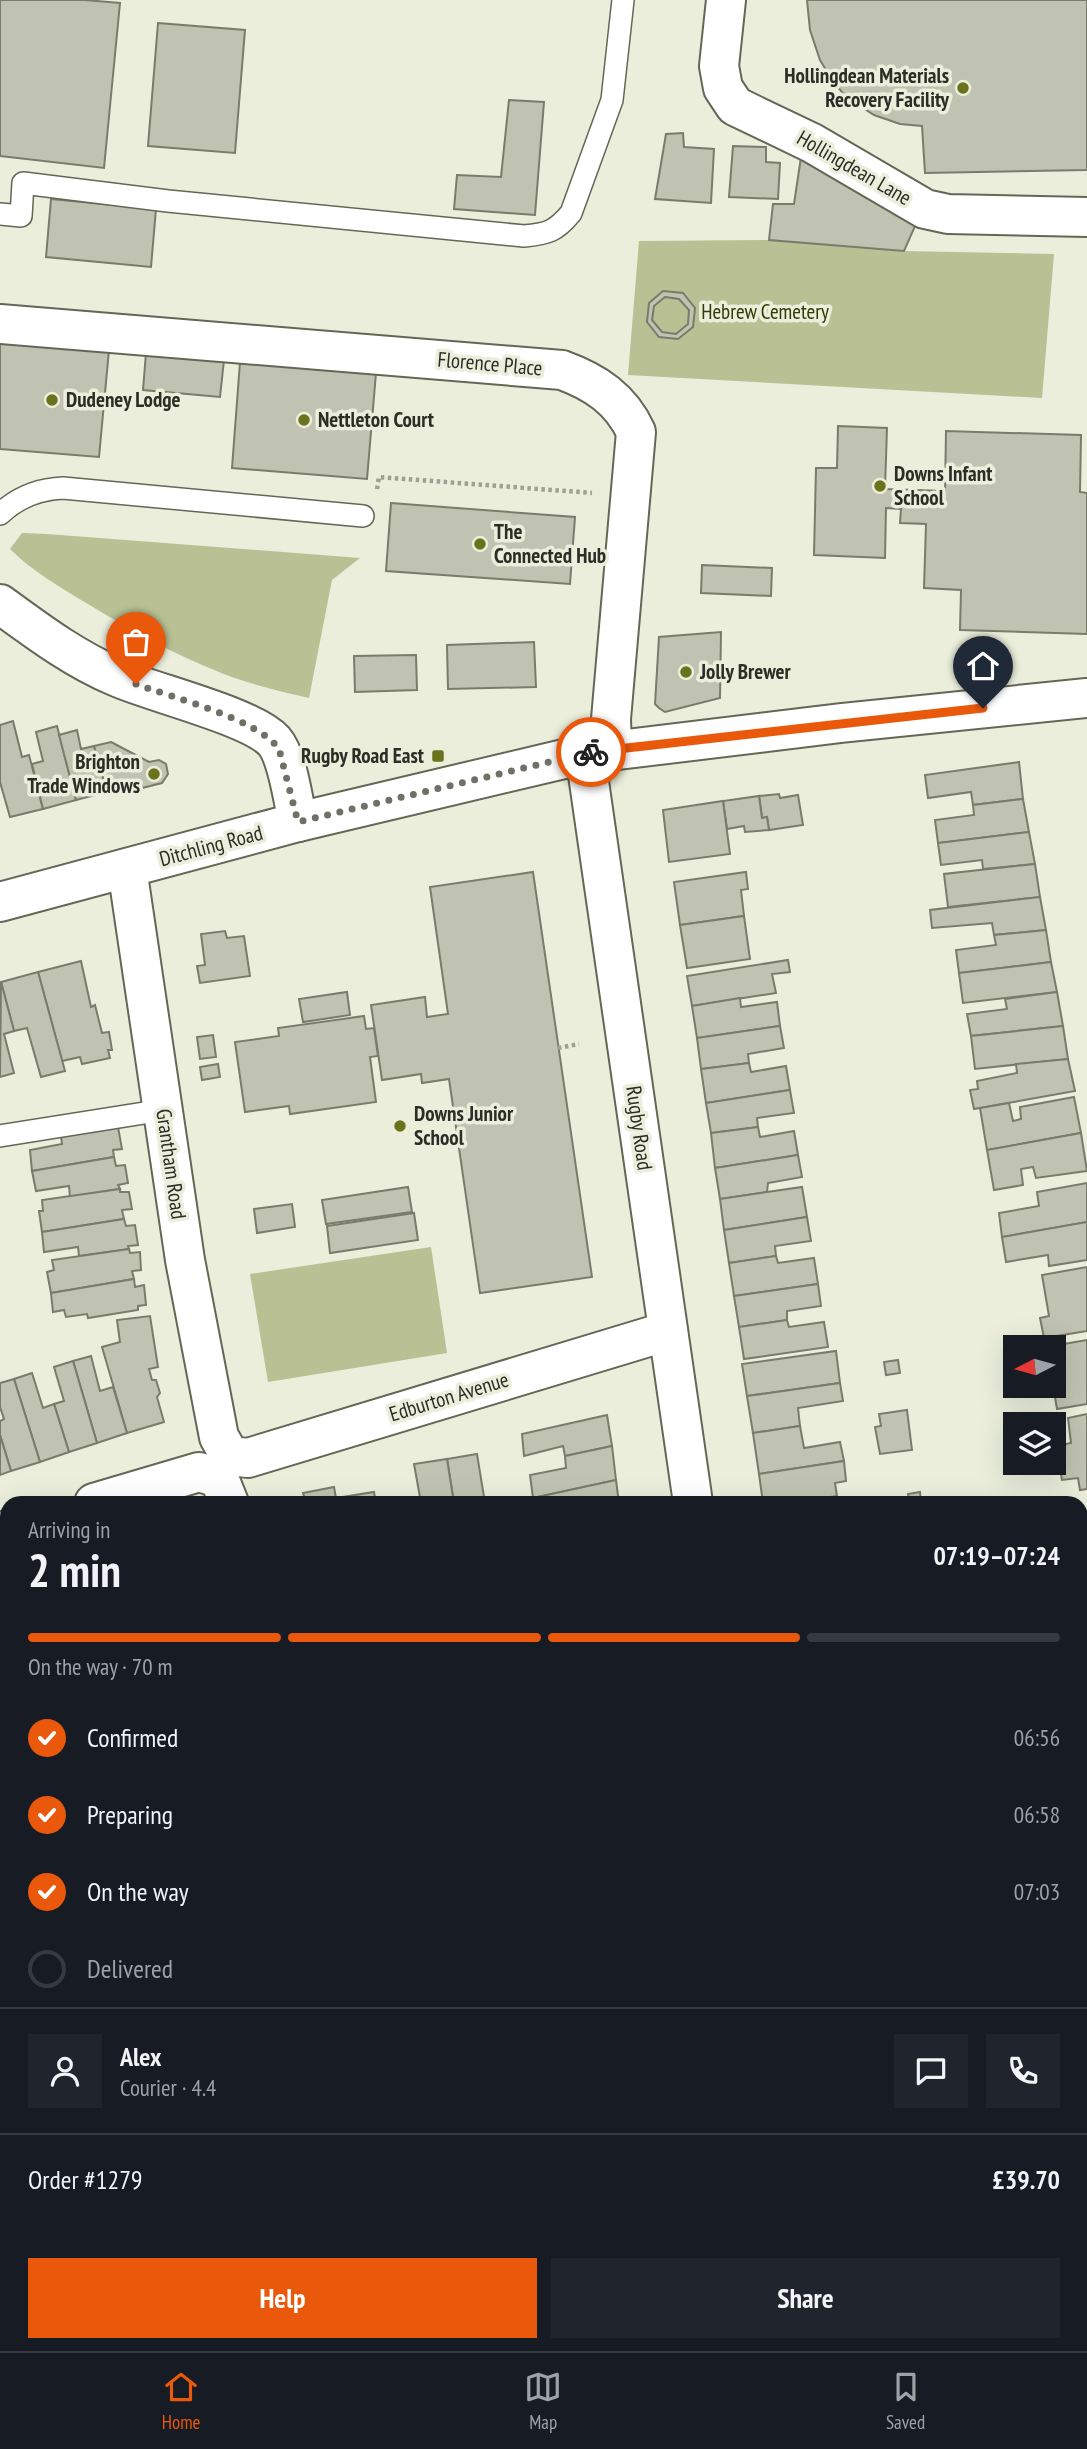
<!DOCTYPE html>
<html lang="en">
<head>
<meta charset="utf-8">
<style>
  body { margin:0; font-family:"PT Sans Narrow",sans-serif; background:#20242c; color:#f1f3f6; height:100vh; display:flex; flex-direction:column; font-size:26px; white-space:nowrap }
  * { box-sizing:border-box; margin:0 }
  p { font-size:23px; color:#9ea1a6 }
  .icon { flex:none; width:38px; height:38px; fill:none; stroke:currentColor; stroke-width:2; stroke-linecap:round; stroke-linejoin:round }
  .map { position:relative; flex:1; overflow:hidden }
  .panel { position:absolute; left:0px; top:1496px; width:1088px; height:856px; display:flex; flex-direction:column; background:#171b24; border-radius:21px 21px 0 0; box-shadow:0 7px 28px #0002 }
  .panel>* { flex:none }
  .needle { width:46px; rotate:264deg }
  .controls { position:absolute; left:1003px; top:1335px; display:grid; gap:14px }
  .controls a { display:grid; place-items:center; width:63px; height:63px; border-radius:0px; background:#171b24; box-shadow:0 7px 28px #0002; font-size:35px }
  .pin { position:absolute; display:grid; place-items:center; width:60px; height:60px; color:#fff; margin:-72px -30px; border-radius:50% 50% 50% 0; rotate:-45deg; box-shadow:0 0 7px #0007 }
  .pin .icon { rotate:45deg }
  .courier { position:absolute; display:grid; place-items:center; width:70px; height:70px; margin:-35px; border:5px solid #ea580c; border-radius:50%; background:#fff; color:#222; box-shadow:0 2px 9px #0007 }
  .headline em { font-style:normal; font-weight:600 }
  .headline div { display:flex; flex-direction:column-reverse }
  .headline { display:flex; align-items:center; justify-content:space-between; height:119px; padding:0 28px }
  h1 { font-size:46px; font-weight:600; line-height:52px }
  .bar { display:grid; grid-template-columns:repeat(4,1fr); gap:10px 7px; align-content:center; height:84px; padding:0 28px }
  .bar i { height:9px; border-radius:5px; background:#363941 }
  .bar .selected { background:#ea580c }
  .bar p { grid-column:span 4 }
  .line { display:flex; align-items:center; gap:18px; padding:0 28px; border-top:2px solid #363941 }
  .line div { flex:1 }
  .round { display:grid; place-items:center; flex:none; width:74px; height:74px; border-radius:0px; background:#20242c }
  ol { padding:0 28px; list-style:none }
  li { display:flex; align-items:center; gap:21px; height:77px }
  li p { margin-inline-start:auto }
  li .icon { padding:7px; border-radius:50%; background:#ea580c; color:#fff; stroke-width:4 }
  li:last-child { color:#9ea1a6 }
  li i { width:38px; height:38px; border:4px solid #363941; border-radius:50% }
  .action { display:flex; gap:14px; margin-top:auto; padding:14px 28px }
  .action a { flex:1; height:80px; border-radius:0px; background:#ea580c; color:#fff; font-size:28px; font-weight:600; line-height:80px; text-align:center }
  .action a+a { background:#20242c; color:#f1f3f6 }
  .tabs { display:flex; justify-content:space-around; align-items:center; height:98px; border-top:2px solid #363941; background:#171b24; font-size:19px; color:#9ea1a6 }
  .tabs a { display:grid; justify-items:center; gap:4px }
  .tabs .selected { color:#ea580c }
  .map>svg:first-child { display:block }
  .green { fill:#b8c094 }
  .building { fill:#c0c3b1; stroke:#797c6b; stroke-width:2; fill-rule:evenodd }
  .lines { fill:none; stroke-linecap:round; stroke-linejoin:round }
  .lane-casing { stroke:#646756; stroke-width:24 }
  .street-casing { stroke:#646756; stroke-width:42 }
  .secondary-casing { stroke:#646756; stroke-width:42 }
  .path { stroke:#9da092; stroke-width:4.5; stroke-dasharray:3.5 3.5; stroke-linecap:butt }
  .lane { stroke:#fff; stroke-width:21 }
  .street { stroke:#fff; stroke-width:38 }
  .secondary { stroke:#fff; stroke-width:38 }
  .done { stroke:#6e7165; stroke-width:7; stroke-dasharray:0 12.6 }
  .route { stroke:#ea580c; stroke-width:9 }
  .poi-dot { fill:#6a731c; stroke:#eaeedb; stroke-width:2.5 }
  .labels { text-anchor:middle; stroke-width:7; stroke-linejoin:round; paint-order:stroke }
  .poi-label { font-size:21px; font-weight:bold; fill:#2c2d26; stroke:#eaeedb; text-anchor:start }
  .street-label { font-size:21px; fill:#2c2d26; stroke:#eaeedb }
  .park-label { font-size:21px; fill:#333805; stroke:#eaeedb }
</style>
</head>
<body>
<div class="map">
<svg width="1087" height="2351" viewBox="0 0 1087 2351">
  <rect width="100%" height="100%" fill="#eaeedb"/>
  <g class="green">
    <path d="M769,240L904,251L1054,254L1042,398L628,375L639,241Z"/>
    <path d="M22,533L47,534L360,558L332,580L309,698C292,694 274,690 257,685C198,668 141,636 88,604C61,588 32,571 10,549Z"/>
    <path d="M431,1247L447,1353L268,1382L250,1274Z"/>
  </g>
  <g class="building">
    <path d="M0,0H85L120,3L104,168L0,156Z"/>
    <path d="M807,0H1087V170L925,173L922,126L900,124L874,115L845,96L832,80L820,60L810,30Z"/>
    <path d="M158,23L245,30L235,153L148,146Z"/>
    <path d="M509,100L544,102L535,215L454,209L457,175L501,177Z"/>
    <path d="M683,133L684,147L714,149L711,203L655,199L666,134Z"/>
    <path d="M733,146L766,147V162L780,163L778,199L729,197Z"/>
    <path d="M801,157L916,224L904,251L769,240L773,204H794Z"/>
    <path d="M51,199L156,209L151,267L46,257Z"/>
    <path d="M663,291L683,293L695,308L693,327L678,339L659,337L647,322L649,303ZM665,297L679,299L689,310L688,324L676,334L662,332L652,320L654,306Z"/>
    <path d="M0,341L109,350L99,457L0,449Z"/>
    <path d="M146,353L224,360L220,397L143,390Z"/>
    <path d="M240,362L376,373L367,479L232,468Z"/>
    <path d="M838,426L887,428L885,489L945,491L946,431L1081,435L1080,492L1087,493V634L960,630L961,590L924,588L926,524L900,523L901,509L886,508L885,558L814,555L816,468H837Z"/>
    <path d="M391,503L575,517L570,584L386,571Z"/>
    <path d="M702,565L772,568L771,596L701,593Z"/>
    <path d="M721,632L720,698L665,712L659,708L655,704L659,637Z"/>
    <path d="M534,642L536,687L448,689L447,645Z"/>
    <path d="M416,655L417,690L355,692L354,656Z"/>
    <path d="M13,721L22,757L29,755L43,809L10,817L0,782V725Z"/>
    <path d="M57,726L76,800L43,809L32,764L43,761L36,732Z"/>
    <path d="M77,730L81,749L94,746L107,792L76,800L59,735Z"/>
    <path d="M111,742L149,762L159,760L166,764L168,774L162,783L138,789L137,785L107,792L94,746Z"/>
    <path d="M1019,762L1023,799L973,805L971,792L928,798L925,775Z"/>
    <path d="M779,794L780,798L798,795L803,825L769,830L767,817L762,818L759,796Z"/>
    <path d="M759,796L762,818L767,817L769,830L745,832L744,826L727,829L723,801Z"/>
    <path d="M1023,799L1029,832L938,843L935,820L974,815L973,805Z"/>
    <path d="M723,801L730,854L669,862L663,810Z"/>
    <path d="M1029,832L1035,864L983,869L982,860L941,865L938,843Z"/>
    <path d="M1035,864L1040,897L948,907L944,874Z"/>
    <path d="M533,872L592,1277L480,1293L449,1079L422,1083L421,1074L382,1080L371,1005L425,997L427,1017L448,1014L430,887Z"/>
    <path d="M746,872L748,889L741,890L744,916L680,925L674,882Z"/>
    <path d="M1040,897L1046,930L994,935L992,923L932,928L930,910Z"/>
    <path d="M744,916L750,959L687,968L680,925Z"/>
    <path d="M1046,930L1051,962L959,973L956,950L996,945L994,935Z"/>
    <path d="M225,931L227,938L244,936L250,976L200,983L197,966L205,965L201,934Z"/>
    <path d="M788,960L790,972L772,974L776,993L692,1006L687,976Z"/>
    <path d="M81,961L91,1007L95,1005L102,1033L109,1032L112,1050H108L110,1058L82,1064L80,1057L62,1061L38,972Z"/>
    <path d="M1051,962L1057,992L963,1003L959,973Z"/>
    <path d="M38,972L65,1071L41,1077L27,1028L14,1031L1,982Z"/>
    <path d="M1,982L14,1031L4,1034L14,1073L0,1077Z"/>
    <path d="M347,992L350,1015L303,1022L299,999Z"/>
    <path d="M1057,992L1063,1026L971,1036L967,1014L1007,1009L1005,999Z"/>
    <path d="M740,998L741,1007L777,1002L780,1026L697,1038L692,1006Z"/>
    <path d="M364,1016L366,1029L374,1028L378,1056L370,1057L376,1102L290,1114L289,1106L245,1112L235,1042L279,1036L278,1028Z"/>
    <path d="M780,1026L784,1048L748,1054L749,1063L701,1069L697,1038Z"/>
    <path d="M1063,1026L1068,1059L975,1069L971,1036Z"/>
    <path d="M213,1035L216,1057L200,1059L197,1037Z"/>
    <path d="M1068,1059L1075,1091L974,1109L970,1090L978,1089L977,1081L1017,1073L1016,1064Z"/>
    <path d="M749,1063L751,1072L786,1066L790,1090L706,1103L701,1069Z"/>
    <path d="M218,1064L220,1077L202,1080L200,1067Z"/>
    <path d="M790,1090L794,1113L757,1118L758,1127L711,1133L706,1103Z"/>
    <path d="M1074,1097L1081,1133L987,1150L980,1108L1009,1103L1013,1121L1021,1119L1020,1107Z"/>
    <path d="M118,1127L122,1149L113,1150L114,1157L32,1171L30,1150L62,1144L61,1136Z"/>
    <path d="M758,1127L760,1137L794,1131L798,1155L715,1168L711,1133Z"/>
    <path d="M1081,1133L1087,1171L1036,1178L1033,1167L1021,1169L1023,1185L994,1190L987,1150Z"/>
    <path d="M798,1155L802,1177L768,1183L767,1192L720,1199L715,1168Z"/>
    <path d="M114,1157L116,1166L125,1165L128,1183L118,1185L120,1189L70,1197L69,1186L36,1191L32,1171Z"/>
    <path d="M1087,1183V1222L1002,1237L999,1213L1039,1206L1037,1192Z"/>
    <path d="M408,1187L412,1212L326,1224L322,1200Z"/>
    <path d="M802,1187L807,1217L724,1230L720,1199Z"/>
    <path d="M120,1189V1192H129L132,1209L122,1210L124,1219L42,1232L39,1211H43L42,1200Z"/>
    <path d="M292,1204L295,1227L257,1233L254,1209Z"/>
    <path d="M414,1213L418,1240L330,1253L327,1226Z"/>
    <path d="M807,1217L811,1241L775,1246L776,1256L729,1263L724,1230Z"/>
    <path d="M124,1219L126,1226L135,1225L138,1245L128,1246L129,1249L79,1256L78,1247L44,1252L42,1232Z"/>
    <path d="M1087,1222V1260L1049,1266L1048,1255L1006,1262L1002,1237Z"/>
    <path d="M129,1249L130,1253L140,1252L141,1270L132,1271L134,1279L51,1293L47,1272L54,1270L52,1260Z"/>
    <path d="M776,1256L778,1263L814,1258L818,1284L734,1296L729,1263Z"/>
    <path d="M1087,1267V1331L1044,1338L1040,1318L1049,1316L1042,1275Z"/>
    <path d="M134,1279L135,1287L144,1285L146,1305L138,1306V1310L88,1318L87,1314L66,1317L64,1310L53,1312L51,1293Z"/>
    <path d="M818,1284L821,1306L787,1311V1320L739,1327L734,1296Z"/>
    <path d="M150,1316L158,1367L149,1369L152,1380H156L160,1393L157,1397L164,1422L127,1433L102,1347L120,1342L117,1320Z"/>
    <path d="M787,1320L789,1327L824,1322L828,1347L744,1359L739,1327Z"/>
    <path d="M1087,1340V1404L1057,1409L1053,1386L1054,1348L1046,1347Z"/>
    <path d="M836,1351L840,1383L747,1396L742,1364Z"/>
    <path d="M91,1356L100,1391L113,1387L127,1433L97,1443L73,1361Z"/>
    <path d="M898,1360L900,1373L886,1375L884,1362Z"/>
    <path d="M73,1361L97,1443L69,1452L54,1404L64,1401L54,1367Z"/>
    <path d="M32,1373L43,1408L54,1404L69,1452L40,1462L14,1379Z"/>
    <path d="M14,1379L40,1462L11,1471L0,1435V1421L4,1419L0,1407V1383Z"/>
    <path d="M840,1383L843,1401L798,1408L800,1426L753,1433L747,1396Z"/>
    <path d="M907,1410L912,1450L880,1454L875,1427L881,1426L879,1414Z"/>
    <path d="M1087,1414V1489L1080,1490L1078,1478L1062,1480L1056,1446L1071,1443L1068,1418Z"/>
    <path d="M607,1415L612,1446L565,1456L563,1446L524,1456L522,1434Z"/>
    <path d="M800,1426L804,1448L840,1442L844,1461L759,1474L753,1433Z"/>
    <path d="M0,1435L11,1471L0,1475Z"/>
    <path d="M612,1446L616,1480L533,1498L530,1475L566,1468L565,1456Z"/>
    <path d="M477,1454L485,1503H454L447,1459Z"/>
    <path d="M447,1459L454,1503H421L414,1464Z"/>
    <path d="M844,1461L846,1481L835,1483L837,1496L792,1503H763L759,1474Z"/>
    <path d="M616,1480L619,1503H534L533,1498Z"/>
    <path d="M334,1487L336,1498L374,1492L376,1503H306L303,1493Z"/>
    <path d="M920,1492L921,1503H910L908,1494Z"/>
    <path d="M1087,1520V1578L1082,1579V1544H1084L1082,1521Z"/>
    <path d="M7,1587V1638L0,1640V1589Z"/>
    <path d="M1087,1599V1625L1082,1626V1600Z"/>
    <path d="M1087,1625V1681L1082,1688V1626Z"/>
    <path d="M7,1744V1771L0,1773V1746Z"/>
    <path d="M7,1771V1799L0,1801V1773Z"/>
    <path d="M7,1799V1826L0,1828V1801Z"/>
    <path d="M7,1948V2002L0,2004V1950Z"/>
    <path d="M7,2144V2211L0,2187V2146Z"/>
    <path d="M0,2187L7,2211V2242L0,2245Z"/>
    <path d="M214,2345H260L224,2351H214Z"/>
    <path d="M260,2345H306L307,2351H224Z"/>
    <path d="M418,2345H468V2347L439,2351H419Z"/>
    <path d="M640,2345H745L746,2351H641Z"/>
    <path d="M896,2345H989L990,2351H897Z"/>
    <path d="M468,2347L469,2351H439Z"/>
  </g>
  <g class="lines">
    <g class="lane-casing">
      <g id="lane">
        <path d="M0,214L21,216L23,183L168,201L524,236C548,234 556,231 571,213L612,100L623,0"/>
        <path d="M0,514C18,497 38,489 63,488L363,516"/>
        <path d="M0,1136L163,1110"/>
      </g>
    </g>
    <g class="street-casing">
      <g id="street">
        <path d="M726,0L719,66L723,88L735,106L812,143L925,209L948,214L1087,217"/>
        <path d="M0,324L562,370C595,382 621,399 636,432L611,719L612,749"/>
        <path d="M585,754L693,1503"/>
        <path d="M127,868L185,1260L219,1437L230,1456L248,1458L668,1331"/>
        <path d="M94,1503L199,1472L219,1478L229,1503"/>
        <path d="M0,1532L7,1530"/>
        <path d="M1082,1753L1087,1751"/>
        <path d="M0,2071L7,2069"/>
        <path d="M367,2345L368,2351"/>
        <path d="M816,2345L817,2351"/>
      </g>
    </g>
    <g class="secondary-casing">
      <g id="secondary">
        <path d="M0,604C37,631 74,659 117,677C153,693 251,716 274,741C288,757 293,801 298,822"/>
        <path d="M0,902L298,822L585,754L841,723L1087,698"/>
      </g>
    </g>
    <g class="path">
      <path d="M377,489L379,477L592,493"/>
      <path d="M558,1048L579,1044"/>
    </g>
    <use href="#lane" class="lane"/>
    <use href="#street" class="street"/>
    <use href="#secondary" class="secondary"/>
  </g>
  <g class="lines">
    <path class="done" d="M136,684C173,698 258,719 279,749L298,822L591,752"/>
    <path class="route" d="M591,752L983,708"/>
  </g>
  <g class="poi-dot">
    <circle cx="963" cy="88" r="7"/>
    <circle cx="52" cy="400" r="7"/>
    <circle cx="304" cy="420" r="7"/>
    <circle cx="880" cy="486" r="7"/>
    <circle cx="480" cy="544" r="7"/>
    <circle cx="686" cy="672" r="7"/>
    <rect x="431" y="749" width="14" height="14" rx="3.5"/>
    <circle cx="154" cy="774" r="7"/>
    <circle cx="400" cy="1126" r="7"/>
  </g>
  <g class="labels">
    <g class="poi-label">
      <text x="949" y="83" text-anchor="end">Hollingdean Materials<tspan x="949" dy="24">Recovery Facility</tspan></text>
      <text x="66" y="407">Dudeney Lodge</text>
      <text x="318" y="427">Nettleton Court</text>
      <text x="894" y="481">Downs Infant<tspan x="894" dy="24">School</tspan></text>
      <text x="494" y="539">The<tspan x="494" dy="24">Connected Hub</tspan></text>
      <text x="700" y="679">Jolly Brewer</text>
      <text x="424" y="763" text-anchor="end">Rugby Road East</text>
      <text x="140" y="769" text-anchor="end">Brighton<tspan x="140" dy="24">Trade Windows</tspan></text>
      <text x="414" y="1121">Downs Junior<tspan x="414" dy="24">School</tspan></text>
    </g>
    <g class="street-label">
      <text transform="translate(854 168) rotate(30)" y="7">Hollingdean Lane</text>
      <text transform="translate(490 364) rotate(5)" y="7">Florence Place</text>
      <text transform="translate(211 846) rotate(-15)" y="7">Ditchling Road</text>
      <text transform="translate(639 1128) rotate(82)" y="7">Rugby Road</text>
      <text transform="translate(171 1164) rotate(82)" y="7">Grantham Road</text>
      <text transform="translate(449 1397) rotate(-17)" y="7">Edburton Avenue</text>
    </g>
    <g class="park-label">
      <text x="765" y="319">Hebrew Cemetery</text>
    </g>
  </g>
</svg>
<div class="controls">
<a><svg class="needle" viewBox="-14 -14 28 28"><path d="M0-13l5 13h-10z" fill="#e53935"/><path d="M0 13l5-13h-10z" fill="#9ea1a6"/></svg></a>
<a><svg class="icon" aria-label="layers" viewBox="0 0 24 24"><path d="M12 4l9 5-9 5-9-5zM3 14l9 5 9-5"/></svg></a>
</div>
<div class="pin" style="left:136px;top:684px;background:#ea580c"><svg class="icon" aria-label="bag" viewBox="0 0 24 24"><path d="M5 8h14l-1 12H6zM9 8a3 3 0 0 1 6 0"/></svg></div>
<div class="pin" style="left:983px;top:708px;background:#1f2937"><svg class="icon" aria-label="home" viewBox="0 0 24 24"><path d="M3 11l9-7 9 7M6 9v11h12V9"/></svg></div>
<div class="courier" style="left:591px;top:752px"><svg class="icon" aria-label="bike" viewBox="0 0 24 24"><circle cx="6" cy="16" r="4"/><circle cx="18" cy="16" r="4"/><path d="M6 16l4-8h5l3 8M10 8l3 8H6M13 5h3"/></svg></div>
<section class="panel">
<div class="headline"><div><h1>2 min</h1><p>Arriving in</p></div><em>07:19–07:24</em></div>
<div class="bar"><i class="selected"></i><i class="selected"></i><i class="selected"></i><i></i><p>On the way · 70 m</p></div>
<ol>
<li><svg class="icon" aria-label="check" viewBox="0 0 24 24"><path d="M5 12l5 5 9-10"/></svg>Confirmed<p>06:56</p></li>
<li><svg class="icon" aria-label="check" viewBox="0 0 24 24"><path d="M5 12l5 5 9-10"/></svg>Preparing<p>06:58</p></li>
<li><svg class="icon" aria-label="check" viewBox="0 0 24 24"><path d="M5 12l5 5 9-10"/></svg>On the way<p>07:03</p></li>
<li><i></i>Delivered</li>
</ol>
<div class="line" style="height:126px"><a class="round"><svg class="icon" aria-label="person" viewBox="0 0 24 24"><circle cx="12" cy="8" r="4"/><path d="M4 21q1-7 8-7t8 7"/></svg></a><div><b>Alex</b><p>Courier · 4.4</p></div><a class="round"><svg class="icon" aria-label="chat" viewBox="0 0 24 24"><path d="M4 5h16v11H9l-5 4z"/></svg></a><a class="round"><svg class="icon" aria-label="phone" viewBox="0 0 24 24"><path d="M5 4h4l2 5-3 2q2 4 5 5l2-3 5 2v4C11 20 4 13 5 4z"/></svg></a></div>
<div class="line" style="height:91px"><div>Order #1279</div><b>£39.70</b></div>
<div class="action"><a>Help</a><a>Share</a></div>
</section>
</div>
<nav class="tabs">
<a class="selected"><svg class="icon" aria-label="home" viewBox="0 0 24 24"><path d="M3 11l9-7 9 7M6 9v11h12V9"/></svg>Home</a>
<a><svg class="icon" aria-label="map" viewBox="0 0 24 24"><path d="M3 6l6-2 6 2 6-2v14l-6 2-6-2-6 2zM9 4v14M15 6v14"/></svg>Map</a>
<a><svg class="icon" aria-label="saved" viewBox="0 0 24 24"><path d="M7 4h10v16l-5-4-5 4z"/></svg>Saved</a>
</nav>
</body>
</html>
